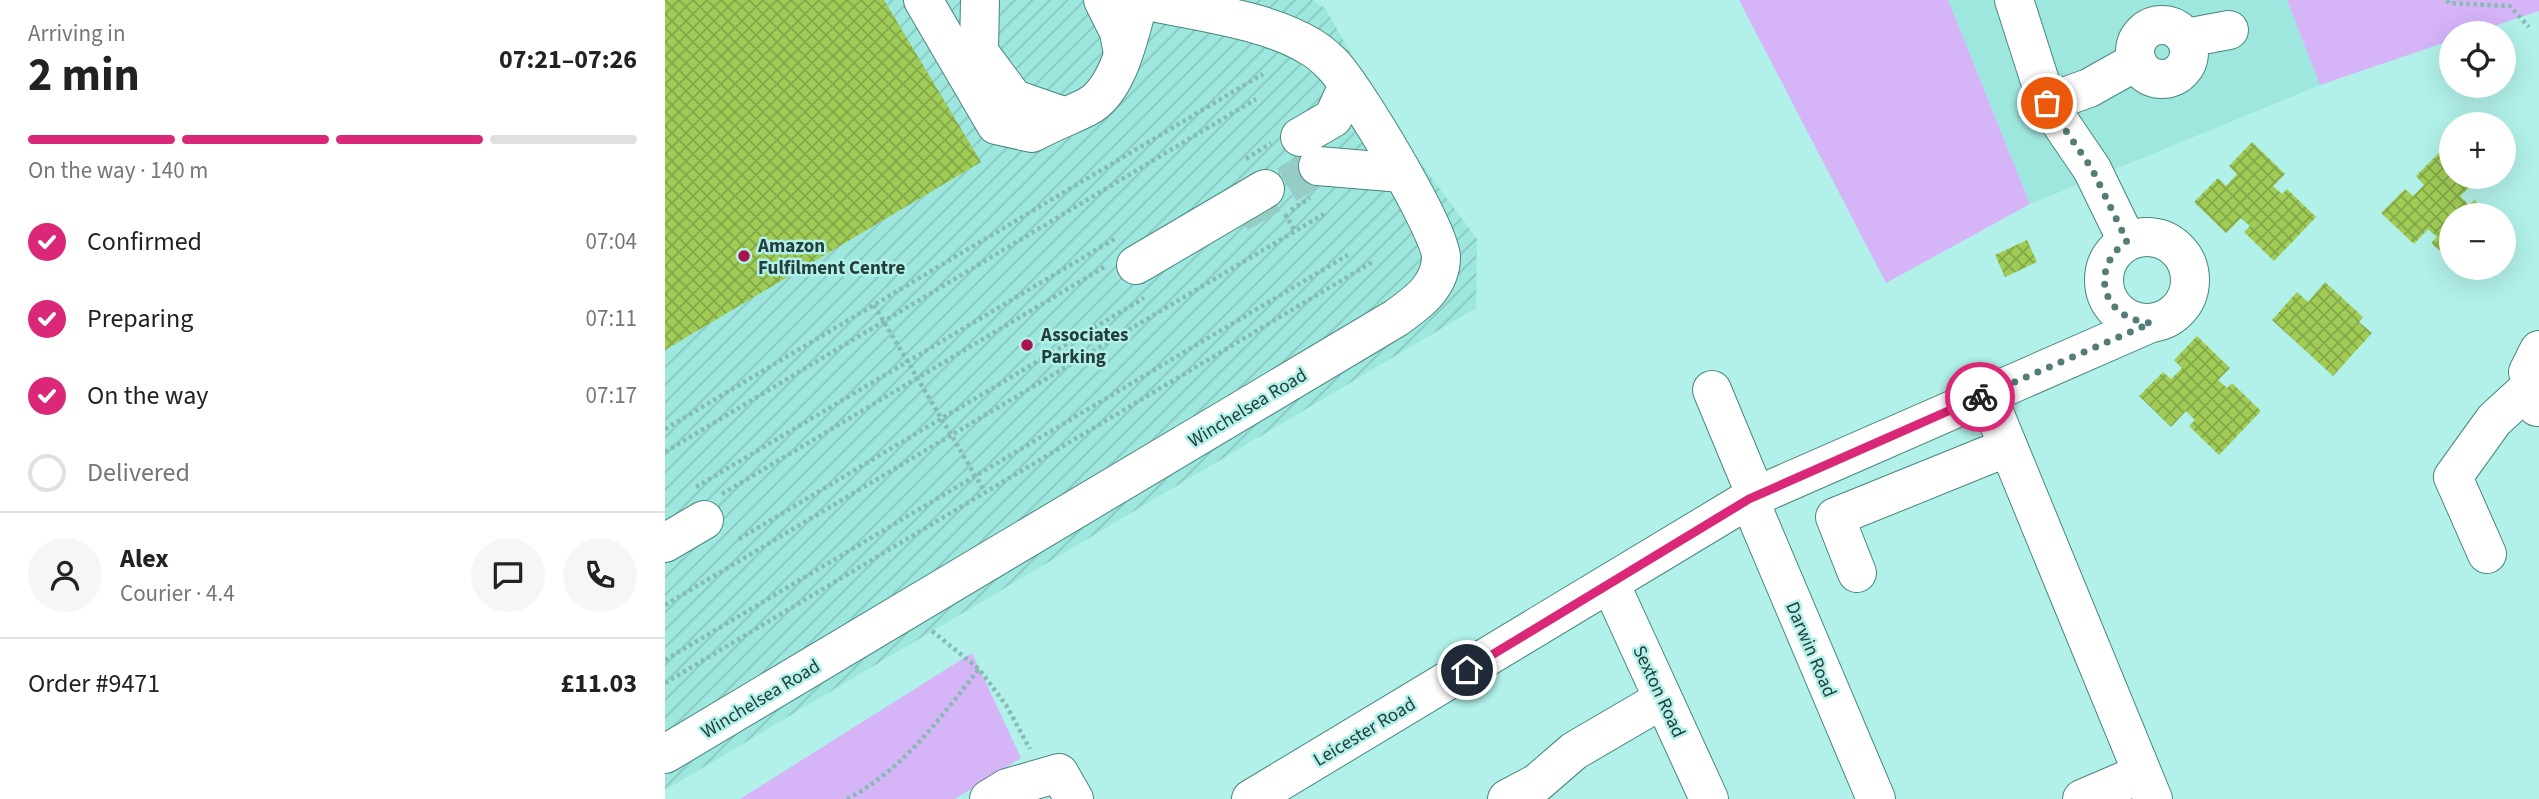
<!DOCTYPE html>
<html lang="en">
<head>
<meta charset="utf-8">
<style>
  body { margin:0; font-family:"Source Sans 3",sans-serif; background:#f6f6f6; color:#222; height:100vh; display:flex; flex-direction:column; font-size:26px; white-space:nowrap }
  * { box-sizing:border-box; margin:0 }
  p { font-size:23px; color:#767676 }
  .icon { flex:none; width:38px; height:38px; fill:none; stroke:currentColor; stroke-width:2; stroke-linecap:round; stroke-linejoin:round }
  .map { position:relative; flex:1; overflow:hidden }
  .side { display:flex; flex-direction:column; background:#fff; width:665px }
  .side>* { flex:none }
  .fabs { position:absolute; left:1774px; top:21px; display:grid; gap:14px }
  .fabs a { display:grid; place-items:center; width:77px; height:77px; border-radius:50%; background:#fff; box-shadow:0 7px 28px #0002; font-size:35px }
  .pin { position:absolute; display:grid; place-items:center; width:60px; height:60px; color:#fff; margin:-30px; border:4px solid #fff; border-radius:50%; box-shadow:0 2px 7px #0007 }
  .courier { position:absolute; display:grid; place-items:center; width:70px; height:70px; margin:-35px; border:5px solid #db2777; border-radius:50%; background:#fff; color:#222; box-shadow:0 2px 9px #0007 }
  .overview em { font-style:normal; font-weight:700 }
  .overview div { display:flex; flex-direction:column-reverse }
  .overview { display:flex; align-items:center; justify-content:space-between; height:119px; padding:0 28px }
  h1 { font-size:46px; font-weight:700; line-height:52px }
  .bar { display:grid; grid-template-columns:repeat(4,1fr); gap:10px 7px; align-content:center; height:84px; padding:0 28px }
  .bar i { height:9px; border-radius:5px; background:#e0e0e0 }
  .bar .active { background:#db2777 }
  .bar p { grid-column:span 4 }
  .line { display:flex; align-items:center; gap:18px; padding:0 28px; border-top:2px solid #e0e0e0 }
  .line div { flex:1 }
  .round { display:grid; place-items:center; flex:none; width:74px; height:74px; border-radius:37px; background:#f6f6f6 }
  ol { padding:0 28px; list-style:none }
  li { display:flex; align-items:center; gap:21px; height:77px }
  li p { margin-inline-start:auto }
  li .icon { padding:7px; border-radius:50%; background:#db2777; color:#fff; stroke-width:4 }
  li:last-child { color:#767676 }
  li i { width:38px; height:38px; border:4px solid #e0e0e0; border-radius:50% }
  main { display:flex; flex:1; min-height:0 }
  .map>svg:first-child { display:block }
  .built { fill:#9de7df }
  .industrial { fill:url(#industrial-furrows) }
  .green { fill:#d5b4f8 }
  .building { fill:url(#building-cross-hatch) }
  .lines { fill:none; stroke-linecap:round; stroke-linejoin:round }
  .minor-tunnel { stroke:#95cdc6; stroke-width:38; stroke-dasharray:38 19; stroke-linecap:butt }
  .minor-casing { stroke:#48867f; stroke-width:40 }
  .path { stroke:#86bbb4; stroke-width:4.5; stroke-dasharray:3.5 3.5; stroke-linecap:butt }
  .minor { stroke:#fff; stroke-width:38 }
  .done { stroke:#557d78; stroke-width:7; stroke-dasharray:0 12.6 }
  .route { stroke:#db2777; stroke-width:9 }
  .poi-dot { fill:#a8144b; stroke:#b1f1e9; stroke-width:2.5 }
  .labels { text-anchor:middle; stroke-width:5; stroke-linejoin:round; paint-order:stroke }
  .poi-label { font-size:19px; font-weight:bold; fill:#243e3b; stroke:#b1f1e9; text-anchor:start }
  .street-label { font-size:19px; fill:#243e3b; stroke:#b1f1e9 }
</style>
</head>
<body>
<main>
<section class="side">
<div class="overview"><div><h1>2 min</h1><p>Arriving in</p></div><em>07:21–07:26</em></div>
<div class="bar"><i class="active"></i><i class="active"></i><i class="active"></i><i></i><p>On the way · 140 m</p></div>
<ol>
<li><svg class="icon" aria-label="check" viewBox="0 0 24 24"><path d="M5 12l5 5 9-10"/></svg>Confirmed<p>07:04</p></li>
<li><svg class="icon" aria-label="check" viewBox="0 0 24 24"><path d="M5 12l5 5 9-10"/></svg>Preparing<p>07:11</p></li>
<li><svg class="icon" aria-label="check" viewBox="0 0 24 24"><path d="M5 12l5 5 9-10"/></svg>On the way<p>07:17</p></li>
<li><i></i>Delivered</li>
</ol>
<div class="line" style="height:126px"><a class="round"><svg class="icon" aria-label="person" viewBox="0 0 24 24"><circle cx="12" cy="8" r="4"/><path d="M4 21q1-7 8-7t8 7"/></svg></a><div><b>Alex</b><p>Courier · 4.4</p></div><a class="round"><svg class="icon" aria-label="chat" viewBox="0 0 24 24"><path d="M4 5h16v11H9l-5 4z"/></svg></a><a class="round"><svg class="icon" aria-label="phone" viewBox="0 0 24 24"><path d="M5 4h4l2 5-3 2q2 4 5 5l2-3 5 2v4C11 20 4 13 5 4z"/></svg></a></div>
<div class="line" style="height:91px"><div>Order #9471</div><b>£11.03</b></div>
</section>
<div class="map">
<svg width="1874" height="799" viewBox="0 0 1874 799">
  <defs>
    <pattern id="industrial-furrows" width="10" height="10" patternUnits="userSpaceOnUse" patternTransform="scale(1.75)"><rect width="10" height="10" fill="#9de7df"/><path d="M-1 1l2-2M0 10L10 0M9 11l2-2" fill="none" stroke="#87c7c0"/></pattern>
    <pattern id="building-cross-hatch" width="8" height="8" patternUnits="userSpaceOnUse" patternTransform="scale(1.75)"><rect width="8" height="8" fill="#a0cc55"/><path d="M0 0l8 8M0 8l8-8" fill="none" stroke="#82a748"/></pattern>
  </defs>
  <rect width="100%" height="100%" fill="#b1f1e9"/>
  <path class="built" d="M1283,0H1622L1655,85L1365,204Z"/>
  <path class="industrial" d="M0,0H647L660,8L726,123L812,239L811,308L0,790Z"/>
  <g class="green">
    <path d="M1074,0H1283L1365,204L1221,283Z"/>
    <path d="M1622,0H1874V11L1808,33H1787V40L1655,85Z"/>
    <path d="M307,653L356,758L290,799H75Z"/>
  </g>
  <g class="building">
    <path d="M0,0H219L316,162L0,350Z"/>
    <path d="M1587,142L1620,174L1608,186L1617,194L1622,189L1651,217L1609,261L1579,232L1585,226L1576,218L1561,233L1529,202L1553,178L1561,186L1572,174L1564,166Z"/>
    <path d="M1774,153L1787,165V177H1799L1807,185L1795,196L1804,205L1809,200L1825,215H1787V262L1766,243L1772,237L1763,229L1749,244L1716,213L1740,189L1748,196L1759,185L1751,176Z"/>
    <path d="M1362,240L1372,262L1340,277L1330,255Z"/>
    <path d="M1660,282L1698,317L1694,322L1707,333L1668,376L1607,320L1632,292L1643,302Z"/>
    <path d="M1532,336L1565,368L1553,380L1562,388L1567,383L1596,411L1554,455L1524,426L1530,420L1521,411L1506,427L1474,396L1498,372L1506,379L1517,368L1509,360Z"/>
  </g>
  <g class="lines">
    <path class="minor-tunnel" d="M573,214L653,166"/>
    <g class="minor-casing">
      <g id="minor">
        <path d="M258,0L331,125L367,133C385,123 404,116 422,107C454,91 465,32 474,0"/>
        <path d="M315,0L314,52L349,99L398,116"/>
        <path d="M438,0L454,32L458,54"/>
        <path d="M1349,0L1382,103L1427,169L1462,241"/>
        <circle cx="1497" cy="52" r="27"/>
        <path d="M1521,38L1564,30"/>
        <path d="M1382,103L1424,88L1472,61"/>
        <path d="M635,137L668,118L683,85"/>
        <path d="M653,166L737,173"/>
        <circle cx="1482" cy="280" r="43"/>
        <path d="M471,265L600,189"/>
        <path d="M1047,390L1091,496"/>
        <path d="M1322,395L1488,799"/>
        <path d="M1872,407L1863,372L1874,350"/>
        <path d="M1084,499L1211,799"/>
        <path d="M0,543L39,520"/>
        <path d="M1822,554L1788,477L1829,420L1866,386"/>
        <path d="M1192,573L1170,517L1343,447"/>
        <path d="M945,583L1044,799"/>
        <path d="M0,754L731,318C752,303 776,286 776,257C775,229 689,86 667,64C661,58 653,51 646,47C601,19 531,12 479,0"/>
        <path d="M324,799L342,788L394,773L409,799"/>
        <path d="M586,799L1084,499L1486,323"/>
        <path d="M842,799L872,783L909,751L998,699"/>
        <path d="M1417,799L1459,781"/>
      </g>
    </g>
    <g class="path">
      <path d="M1782,0L1784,3L1845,6L1864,27"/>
      <path d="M581,159L606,143"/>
      <path d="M626,210L645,198"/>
      <path d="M620,214L630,231"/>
      <path d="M209,305L320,492"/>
      <path d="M0,429L598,74"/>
      <path d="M0,452L591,99"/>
      <path d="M31,487L451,238"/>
      <path d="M57,494L441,266"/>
      <path d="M74,539L479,298"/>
      <path d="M0,605L659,214"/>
      <path d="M267,631L314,669L341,705L365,749"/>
      <path d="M0,660L683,255"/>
      <path d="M0,683L709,261"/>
      <path d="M182,799C238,770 276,717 314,669"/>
    </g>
    <use href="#minor" class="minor"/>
  </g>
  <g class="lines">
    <path class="done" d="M1315,397L1486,323C1437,319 1423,270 1462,241L1427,169L1382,103"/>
    <path class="route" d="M802,670L1084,499L1315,397"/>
  </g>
  <g class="poi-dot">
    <circle cx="79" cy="256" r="7"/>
    <circle cx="362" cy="345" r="7"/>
  </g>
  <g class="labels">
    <g class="poi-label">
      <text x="93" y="252">Amazon<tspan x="93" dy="22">Fulfilment Centre</tspan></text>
      <text x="376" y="341">Associates<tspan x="376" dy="22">Parking</tspan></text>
    </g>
    <g class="street-label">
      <text transform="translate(582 407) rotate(-31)" y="7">Winchelsea Road</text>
      <text transform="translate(1147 649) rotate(67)" y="7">Darwin Road</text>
      <text transform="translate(995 691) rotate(65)" y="7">Sexton Road</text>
      <text transform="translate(95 698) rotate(-31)" y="7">Winchelsea Road</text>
      <text transform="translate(699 731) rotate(-31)" y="7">Leicester Road</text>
    </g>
  </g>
</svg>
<div class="fabs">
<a><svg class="icon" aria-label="locate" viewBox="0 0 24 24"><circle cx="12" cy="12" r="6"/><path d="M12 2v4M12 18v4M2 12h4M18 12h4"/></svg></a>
<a>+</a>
<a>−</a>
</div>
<div class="pin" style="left:1382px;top:103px;background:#ea580c"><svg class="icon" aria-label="bag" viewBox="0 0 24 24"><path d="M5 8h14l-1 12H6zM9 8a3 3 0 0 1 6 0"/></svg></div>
<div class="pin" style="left:802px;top:670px;background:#1f2937"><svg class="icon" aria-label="home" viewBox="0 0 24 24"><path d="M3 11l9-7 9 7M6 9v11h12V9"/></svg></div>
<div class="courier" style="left:1315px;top:397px"><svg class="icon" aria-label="bike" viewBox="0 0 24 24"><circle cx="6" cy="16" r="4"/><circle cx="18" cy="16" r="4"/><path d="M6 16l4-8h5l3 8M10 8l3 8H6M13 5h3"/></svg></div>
</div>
</main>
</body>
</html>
